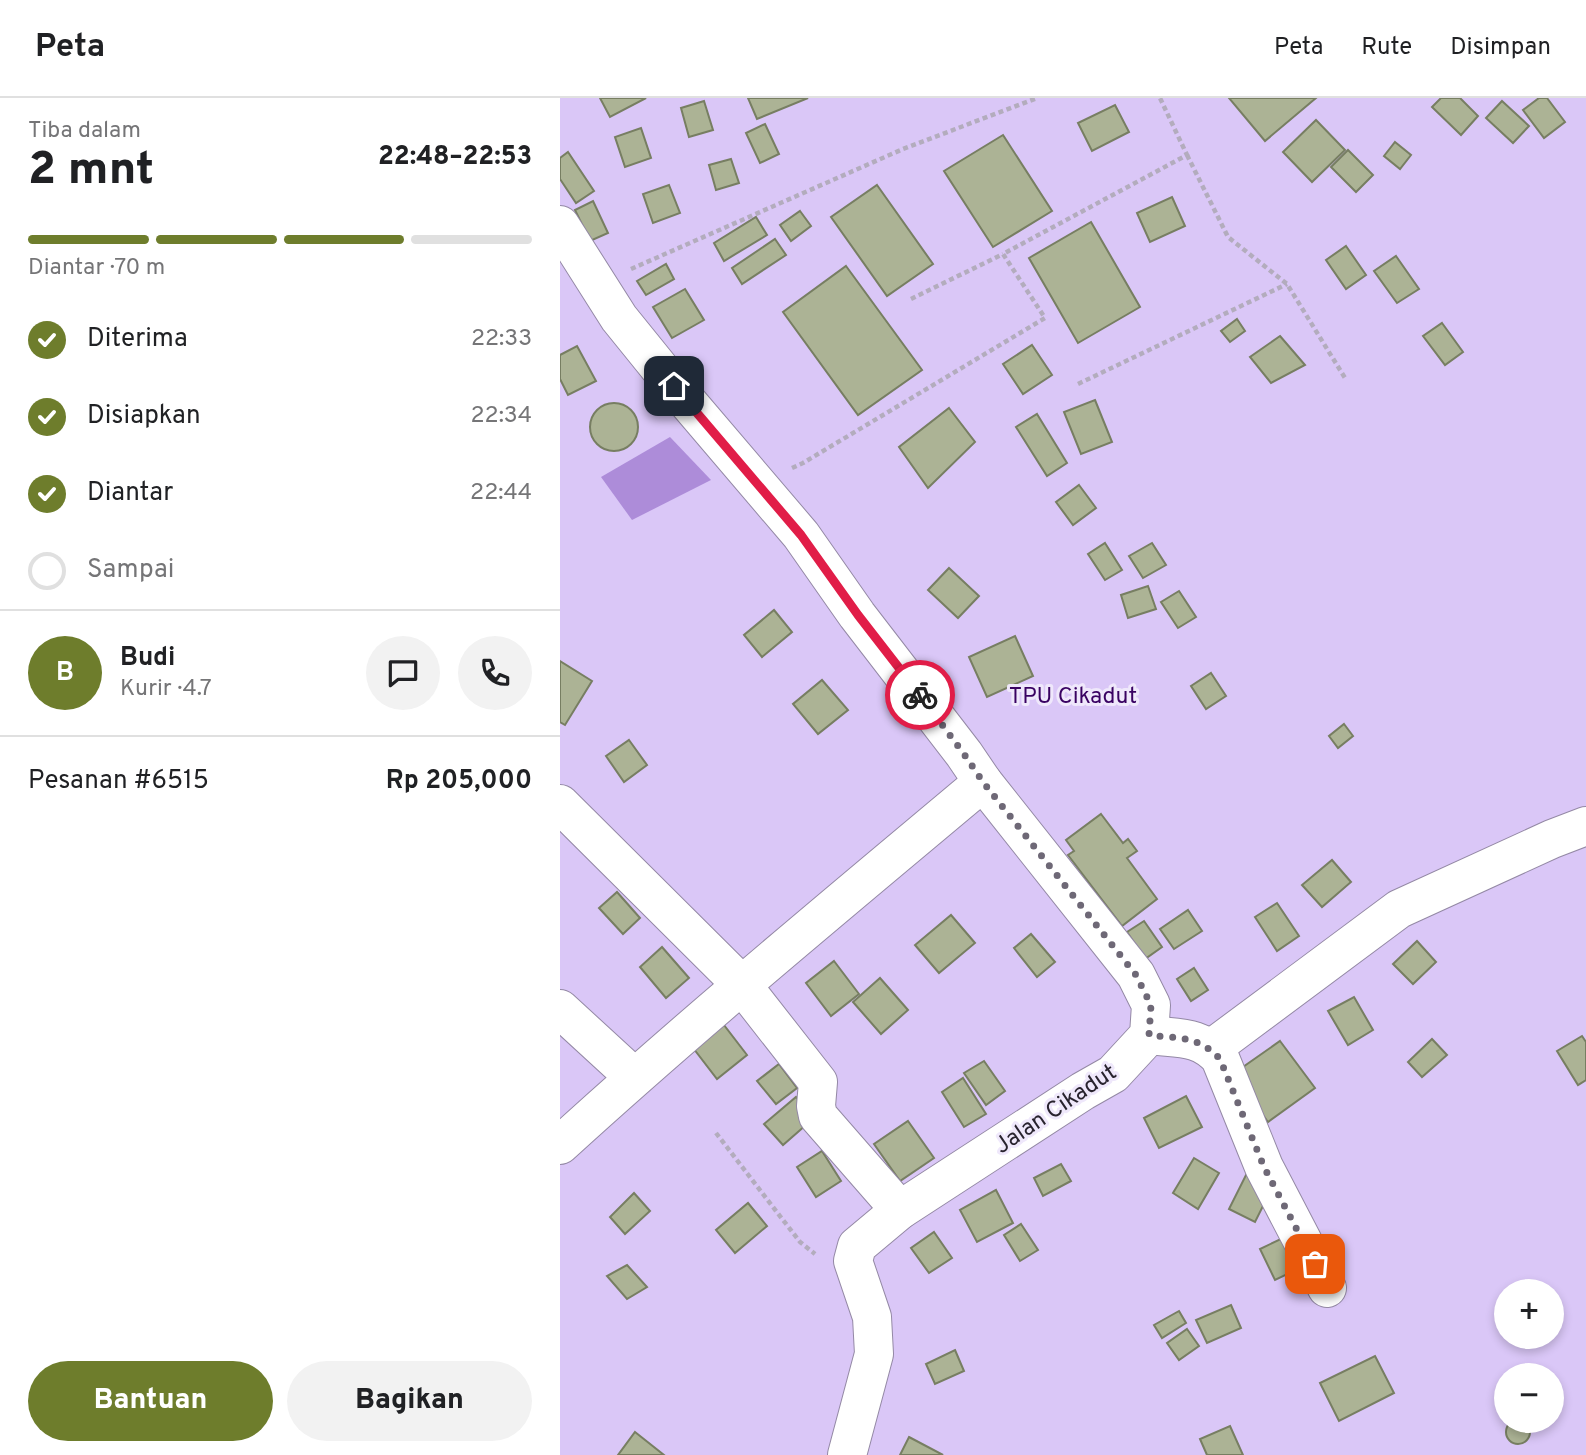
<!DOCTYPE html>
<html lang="id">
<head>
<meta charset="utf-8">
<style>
  body { margin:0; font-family:Overpass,sans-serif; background:#f2f2f2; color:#202124; height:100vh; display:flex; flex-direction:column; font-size:26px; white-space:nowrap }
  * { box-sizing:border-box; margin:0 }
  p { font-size:23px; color:#757577 }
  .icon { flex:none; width:38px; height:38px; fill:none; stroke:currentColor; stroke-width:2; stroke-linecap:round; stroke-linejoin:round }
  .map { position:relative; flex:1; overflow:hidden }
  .drawer { display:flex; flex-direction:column; background:#fff; width:560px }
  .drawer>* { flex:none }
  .tools { position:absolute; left:934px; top:1181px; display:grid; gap:14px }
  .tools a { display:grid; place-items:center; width:70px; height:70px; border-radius:50%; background:#fff; box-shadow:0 4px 10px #0003; font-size:35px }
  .pin { position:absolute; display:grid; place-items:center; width:60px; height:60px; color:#fff; margin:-30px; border-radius:14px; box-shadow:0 4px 10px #0006 }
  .courier { position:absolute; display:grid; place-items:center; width:70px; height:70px; margin:-35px; border:5px solid #e11d48; border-radius:50%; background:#fff; color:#222; box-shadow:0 2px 9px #0007 }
  .summary em { font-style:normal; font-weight:800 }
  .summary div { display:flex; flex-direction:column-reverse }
  .summary { display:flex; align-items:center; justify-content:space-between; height:119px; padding:0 28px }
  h1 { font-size:46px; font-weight:800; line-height:52px }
  .bar { display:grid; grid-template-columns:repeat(4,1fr); gap:10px 7px; align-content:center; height:84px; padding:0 28px }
  .bar i { height:9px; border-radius:5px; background:#e0e0e0 }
  .bar .active { background:#6e7d2c }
  .bar p { grid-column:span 4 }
  .line { display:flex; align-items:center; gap:18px; padding:0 28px; border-top:2px solid #e0e0e0 }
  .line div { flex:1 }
  .round { display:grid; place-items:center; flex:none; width:74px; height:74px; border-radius:37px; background:#f2f2f2 }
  ol { padding:0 28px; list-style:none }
  li { display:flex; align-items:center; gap:21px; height:77px }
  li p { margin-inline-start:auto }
  li .icon { padding:7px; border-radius:50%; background:#6e7d2c; color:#fff; stroke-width:4 }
  li:last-child { color:#757577 }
  li i { width:38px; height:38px; border:4px solid #e0e0e0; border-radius:50% }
  .primary-button { display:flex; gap:14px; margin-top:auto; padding:14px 28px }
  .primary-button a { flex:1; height:80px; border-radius:42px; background:#6e7d2c; color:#fff; font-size:28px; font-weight:800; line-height:80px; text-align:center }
  .primary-button a+a { background:#f2f2f2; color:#202124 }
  header { display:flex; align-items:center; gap:42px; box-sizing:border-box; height:98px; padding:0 35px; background:#fff; border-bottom:2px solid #e0e0e0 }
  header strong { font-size:33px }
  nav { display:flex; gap:38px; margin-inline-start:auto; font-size:24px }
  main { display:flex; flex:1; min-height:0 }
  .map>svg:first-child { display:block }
  .green { fill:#dac7f7; fill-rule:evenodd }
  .water { fill:#ad8cd9 }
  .building { fill:#acb395; stroke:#777e62; stroke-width:2 }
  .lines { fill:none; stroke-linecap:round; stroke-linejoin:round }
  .minor-casing { stroke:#9489a5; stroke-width:40 }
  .path { stroke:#b3acbd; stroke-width:4.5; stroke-dasharray:5 3.5; stroke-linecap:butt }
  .minor { stroke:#fff; stroke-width:38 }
  .done { stroke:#6e6876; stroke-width:7; stroke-dasharray:0 12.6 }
  .route { stroke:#e11d48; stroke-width:9 }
  .labels { text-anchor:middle; stroke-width:6; stroke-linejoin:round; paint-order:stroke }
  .park-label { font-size:23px; fill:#390262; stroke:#efe8fb }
  .street-label { font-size:23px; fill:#28232e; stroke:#efe8fb }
</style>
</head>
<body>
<header>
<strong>Peta</strong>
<nav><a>Peta</a><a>Rute</a><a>Disimpan</a></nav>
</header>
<main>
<section class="drawer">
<div class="summary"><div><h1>2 mnt</h1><p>Tiba dalam</p></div><em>22:48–22:53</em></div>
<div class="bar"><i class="active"></i><i class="active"></i><i class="active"></i><i></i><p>Diantar · 70 m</p></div>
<ol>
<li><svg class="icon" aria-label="check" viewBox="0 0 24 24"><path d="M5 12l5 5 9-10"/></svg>Diterima<p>22:33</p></li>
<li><svg class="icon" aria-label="check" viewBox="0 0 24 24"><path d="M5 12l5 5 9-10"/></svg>Disiapkan<p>22:34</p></li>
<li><svg class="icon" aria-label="check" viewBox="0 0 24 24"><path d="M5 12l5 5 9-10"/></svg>Diantar<p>22:44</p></li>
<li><i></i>Sampai</li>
</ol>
<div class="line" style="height:126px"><b class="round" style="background:#6e7d2c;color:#fff">B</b><div><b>Budi</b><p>Kurir · 4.7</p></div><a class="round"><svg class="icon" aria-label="chat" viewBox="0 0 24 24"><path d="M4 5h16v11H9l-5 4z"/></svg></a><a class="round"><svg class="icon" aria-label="phone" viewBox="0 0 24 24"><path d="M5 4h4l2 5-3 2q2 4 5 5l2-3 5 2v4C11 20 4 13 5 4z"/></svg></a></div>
<div class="line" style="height:91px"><div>Pesanan #6515</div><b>Rp 205,000</b></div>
<div class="primary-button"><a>Bantuan</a><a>Bagikan</a></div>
</section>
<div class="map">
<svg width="1026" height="1357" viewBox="0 0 1026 1357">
  <rect width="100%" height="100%" fill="#efe8fb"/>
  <path class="green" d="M0,0H1026V1357H0ZM947,1194H992V1239H947ZM947,1278H992V1323H947Z"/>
  <path class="water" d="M110,339L151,382L72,422L41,379Z"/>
  <g class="building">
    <path d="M40,0H86L50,19Z"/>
    <path d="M188,0H248L197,21Z"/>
    <path d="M669,0H756L705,43Z"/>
    <path d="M881,0H900L918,18L901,37L872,9Z"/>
    <path d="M979,0H987L1005,24L984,40L963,12Z"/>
    <path d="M144,3L153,32L129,39L121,10Z"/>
    <path d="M942,3L969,28L953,45L926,20Z"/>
    <path d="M555,7L569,34L532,53L518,25Z"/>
    <path d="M756,22L785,52L752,84L723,54Z"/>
    <path d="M205,26L219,56L200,65L186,35Z"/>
    <path d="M81,30L91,60L65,69L55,39Z"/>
    <path d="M443,37L492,113L433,149L384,73Z"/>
    <path d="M835,44L851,57L840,71L824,58Z"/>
    <path d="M788,52L813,77L796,94L771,69Z"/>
    <path d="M8,54L34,93L16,105L0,81V60Z"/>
    <path d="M171,61L179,85L156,92L149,67Z"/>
    <path d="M109,87L120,115L93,125L83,96Z"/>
    <path d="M317,87L373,166L327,198L271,119Z"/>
    <path d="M612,99L625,128L590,144L577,115Z"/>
    <path d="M33,103L48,135L30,143L15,112Z"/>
    <path d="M240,113L251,128L231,143L220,127Z"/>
    <path d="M196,119L207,137L164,163L154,145Z"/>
    <path d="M531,124L580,209L518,245L469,160Z"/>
    <path d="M215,141L226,157L182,186L172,170Z"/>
    <path d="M786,148L806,177L786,191L766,162Z"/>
    <path d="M836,158L859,191L837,205L814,173Z"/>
    <path d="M106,166L114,181L86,197L77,183Z"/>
    <path d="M286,168L362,272L298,317L223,214Z"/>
    <path d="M125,191L144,222L112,240L93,209Z"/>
    <path d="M677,221L685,233L670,244L661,233Z"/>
    <path d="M882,225L903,254L885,267L863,238Z"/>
    <path d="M720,238L745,267L711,285L690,259Z"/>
    <path d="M472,247L492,277L463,296L443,266Z"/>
    <path d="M17,248L36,283L8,297L0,281V257Z"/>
    <path d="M535,302L552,344L521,356L504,314Z"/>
    <circle cx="54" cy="329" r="24"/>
    <path d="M389,310L415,344L368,390L339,349Z"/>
    <path d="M477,316L507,365L487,378L456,329Z"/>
    <path d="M519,387L536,410L513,427L496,404Z"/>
    <path d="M545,445L562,472L545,482L528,456Z"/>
    <path d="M592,445L606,467L583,480L569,458Z"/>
    <path d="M389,470L419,498L398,520L368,492Z"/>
    <path d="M588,488L596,511L568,520L561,497Z"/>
    <path d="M619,493L636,519L618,530L601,504Z"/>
    <path d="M214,512L232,534L202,559L184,537Z"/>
    <path d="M455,538L473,578L427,599L409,559Z"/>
    <path d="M0,563L32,583L5,627L0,624Z"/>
    <path d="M651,575L666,598L646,611L631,588Z"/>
    <path d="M262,582L288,612L258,636L233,606Z"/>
    <path d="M784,626L793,638L778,650L769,638Z"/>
    <path d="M69,642L87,667L64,684L46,658Z"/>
    <path d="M541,716L563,745L568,741L577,753L567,760L597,801L562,828L508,757L514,753L506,742Z"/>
    <path d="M772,762L791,784L762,809L742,787Z"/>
    <path d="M57,794L80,820L63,836L39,810Z"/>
    <path d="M717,805L739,838L717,853L695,819Z"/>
    <path d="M628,812L642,833L614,851L600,831Z"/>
    <path d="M391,817L415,845L379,875L355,847Z"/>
    <path d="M584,823L602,849L585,861L567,834Z"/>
    <path d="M471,836L495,864L477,879L454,850Z"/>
    <path d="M857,843L876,864L853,886L833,866Z"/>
    <path d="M102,849L129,880L106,900L80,869Z"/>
    <path d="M274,863L299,896L271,918L246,885Z"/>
    <path d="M634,870L648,892L631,903L617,881Z"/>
    <path d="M320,880L348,912L321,936L293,904Z"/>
    <path d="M794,899L813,932L788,947L768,913Z"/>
    <path d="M157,918L187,957L157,981L127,942Z"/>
    <path d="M1022,938L1026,944V982L1018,987L997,953Z"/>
    <path d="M872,941L887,957L862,979L848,964Z"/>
    <path d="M720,943L755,990L708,1024L673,976Z"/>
    <path d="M424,963L445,993L426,1007L404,975Z"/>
    <path d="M219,966L237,990L216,1006L197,983Z"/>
    <path d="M403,980L426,1016L404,1029L382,994Z"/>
    <path d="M626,998L642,1029L599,1050L584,1020Z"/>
    <path d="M236,999L254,1020L223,1047L204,1026Z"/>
    <path d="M348,1023L374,1060L340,1083L314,1046Z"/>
    <path d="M262,1053L281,1083L256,1099L237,1069Z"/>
    <path d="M634,1060L659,1075L638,1111L613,1095Z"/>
    <path d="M501,1066L511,1083L483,1098L474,1080Z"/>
    <path d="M686,1077L712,1090L695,1124L669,1111Z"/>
    <path d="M436,1092L453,1125L417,1144L400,1112Z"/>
    <path d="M74,1095L90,1113L65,1136L50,1119Z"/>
    <path d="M188,1105L207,1128L175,1155L156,1132Z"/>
    <path d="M461,1126L478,1152L460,1163L444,1137Z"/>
    <path d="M374,1134L392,1160L369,1175L351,1150Z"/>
    <path d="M725,1139L740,1170L715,1182L700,1151Z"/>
    <path d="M67,1167L87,1189L67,1201L47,1178Z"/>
    <path d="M671,1207L681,1230L647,1245L636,1222Z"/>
    <path d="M619,1213L626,1225L602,1240L594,1227Z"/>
    <path d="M627,1231L639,1248L619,1262L607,1245Z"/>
    <path d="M395,1252L404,1273L375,1286L366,1266Z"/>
    <path d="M815,1258L834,1295L779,1323L760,1285Z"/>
    <circle cx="958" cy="1334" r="12"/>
    <path d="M670,1328L683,1357H647L640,1341Z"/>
    <path d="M75,1334L104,1357H58Z"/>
    <path d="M349,1339L383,1357H340Z"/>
  </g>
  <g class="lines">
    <g class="minor-casing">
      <g id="minor">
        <path d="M0,127L59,220L114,288L241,437L297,517L404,656L423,684L576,877L591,907L589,937L553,976L523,993L340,1112L297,1148L293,1163L312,1219L314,1256L287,1357"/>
        <path d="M0,706L182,887L258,984L256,1008L258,1018L340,1112"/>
        <path d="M0,911L74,979"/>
        <path d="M589,937C619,941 639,937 660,960L704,1069L767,1190"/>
        <path d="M651,951L839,811L992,741L1026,728"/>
        <path d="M0,1047C137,922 280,804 423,684"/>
      </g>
    </g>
    <g class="path">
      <path d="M627,57L668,139L727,186L785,280"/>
      <path d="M71,171L343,51L477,0"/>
      <path d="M351,201L443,156"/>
      <path d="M518,286L727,186"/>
      <path d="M232,370L243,365L485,220L443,156L627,57L600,0"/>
      <path d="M156,1035L240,1144L255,1156"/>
    </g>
    <use href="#minor" class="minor"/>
  </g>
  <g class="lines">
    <path class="done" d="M360,597L404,656L423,684L576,877L591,907L589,937C619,941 638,937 660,961L704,1069L755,1166"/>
    <path class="route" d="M114,288L241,437L298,517L360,597"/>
  </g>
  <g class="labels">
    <g class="park-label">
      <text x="513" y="605">TPU Cikadut</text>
    </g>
    <g class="street-label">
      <text transform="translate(495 1010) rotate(-34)" y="8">Jalan Cikadut</text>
    </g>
  </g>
</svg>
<div class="tools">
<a>+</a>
<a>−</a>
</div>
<div class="pin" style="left:755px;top:1166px;background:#ea580c"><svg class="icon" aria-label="bag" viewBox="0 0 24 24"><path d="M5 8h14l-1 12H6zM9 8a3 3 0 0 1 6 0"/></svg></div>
<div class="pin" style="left:114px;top:288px;background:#1f2937"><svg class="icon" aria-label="home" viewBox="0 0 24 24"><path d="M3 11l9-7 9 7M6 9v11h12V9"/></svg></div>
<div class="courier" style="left:360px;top:597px"><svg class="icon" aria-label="bike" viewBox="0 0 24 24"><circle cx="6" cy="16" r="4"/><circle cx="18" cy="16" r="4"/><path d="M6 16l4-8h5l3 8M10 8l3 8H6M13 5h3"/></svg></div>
</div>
</main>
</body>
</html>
